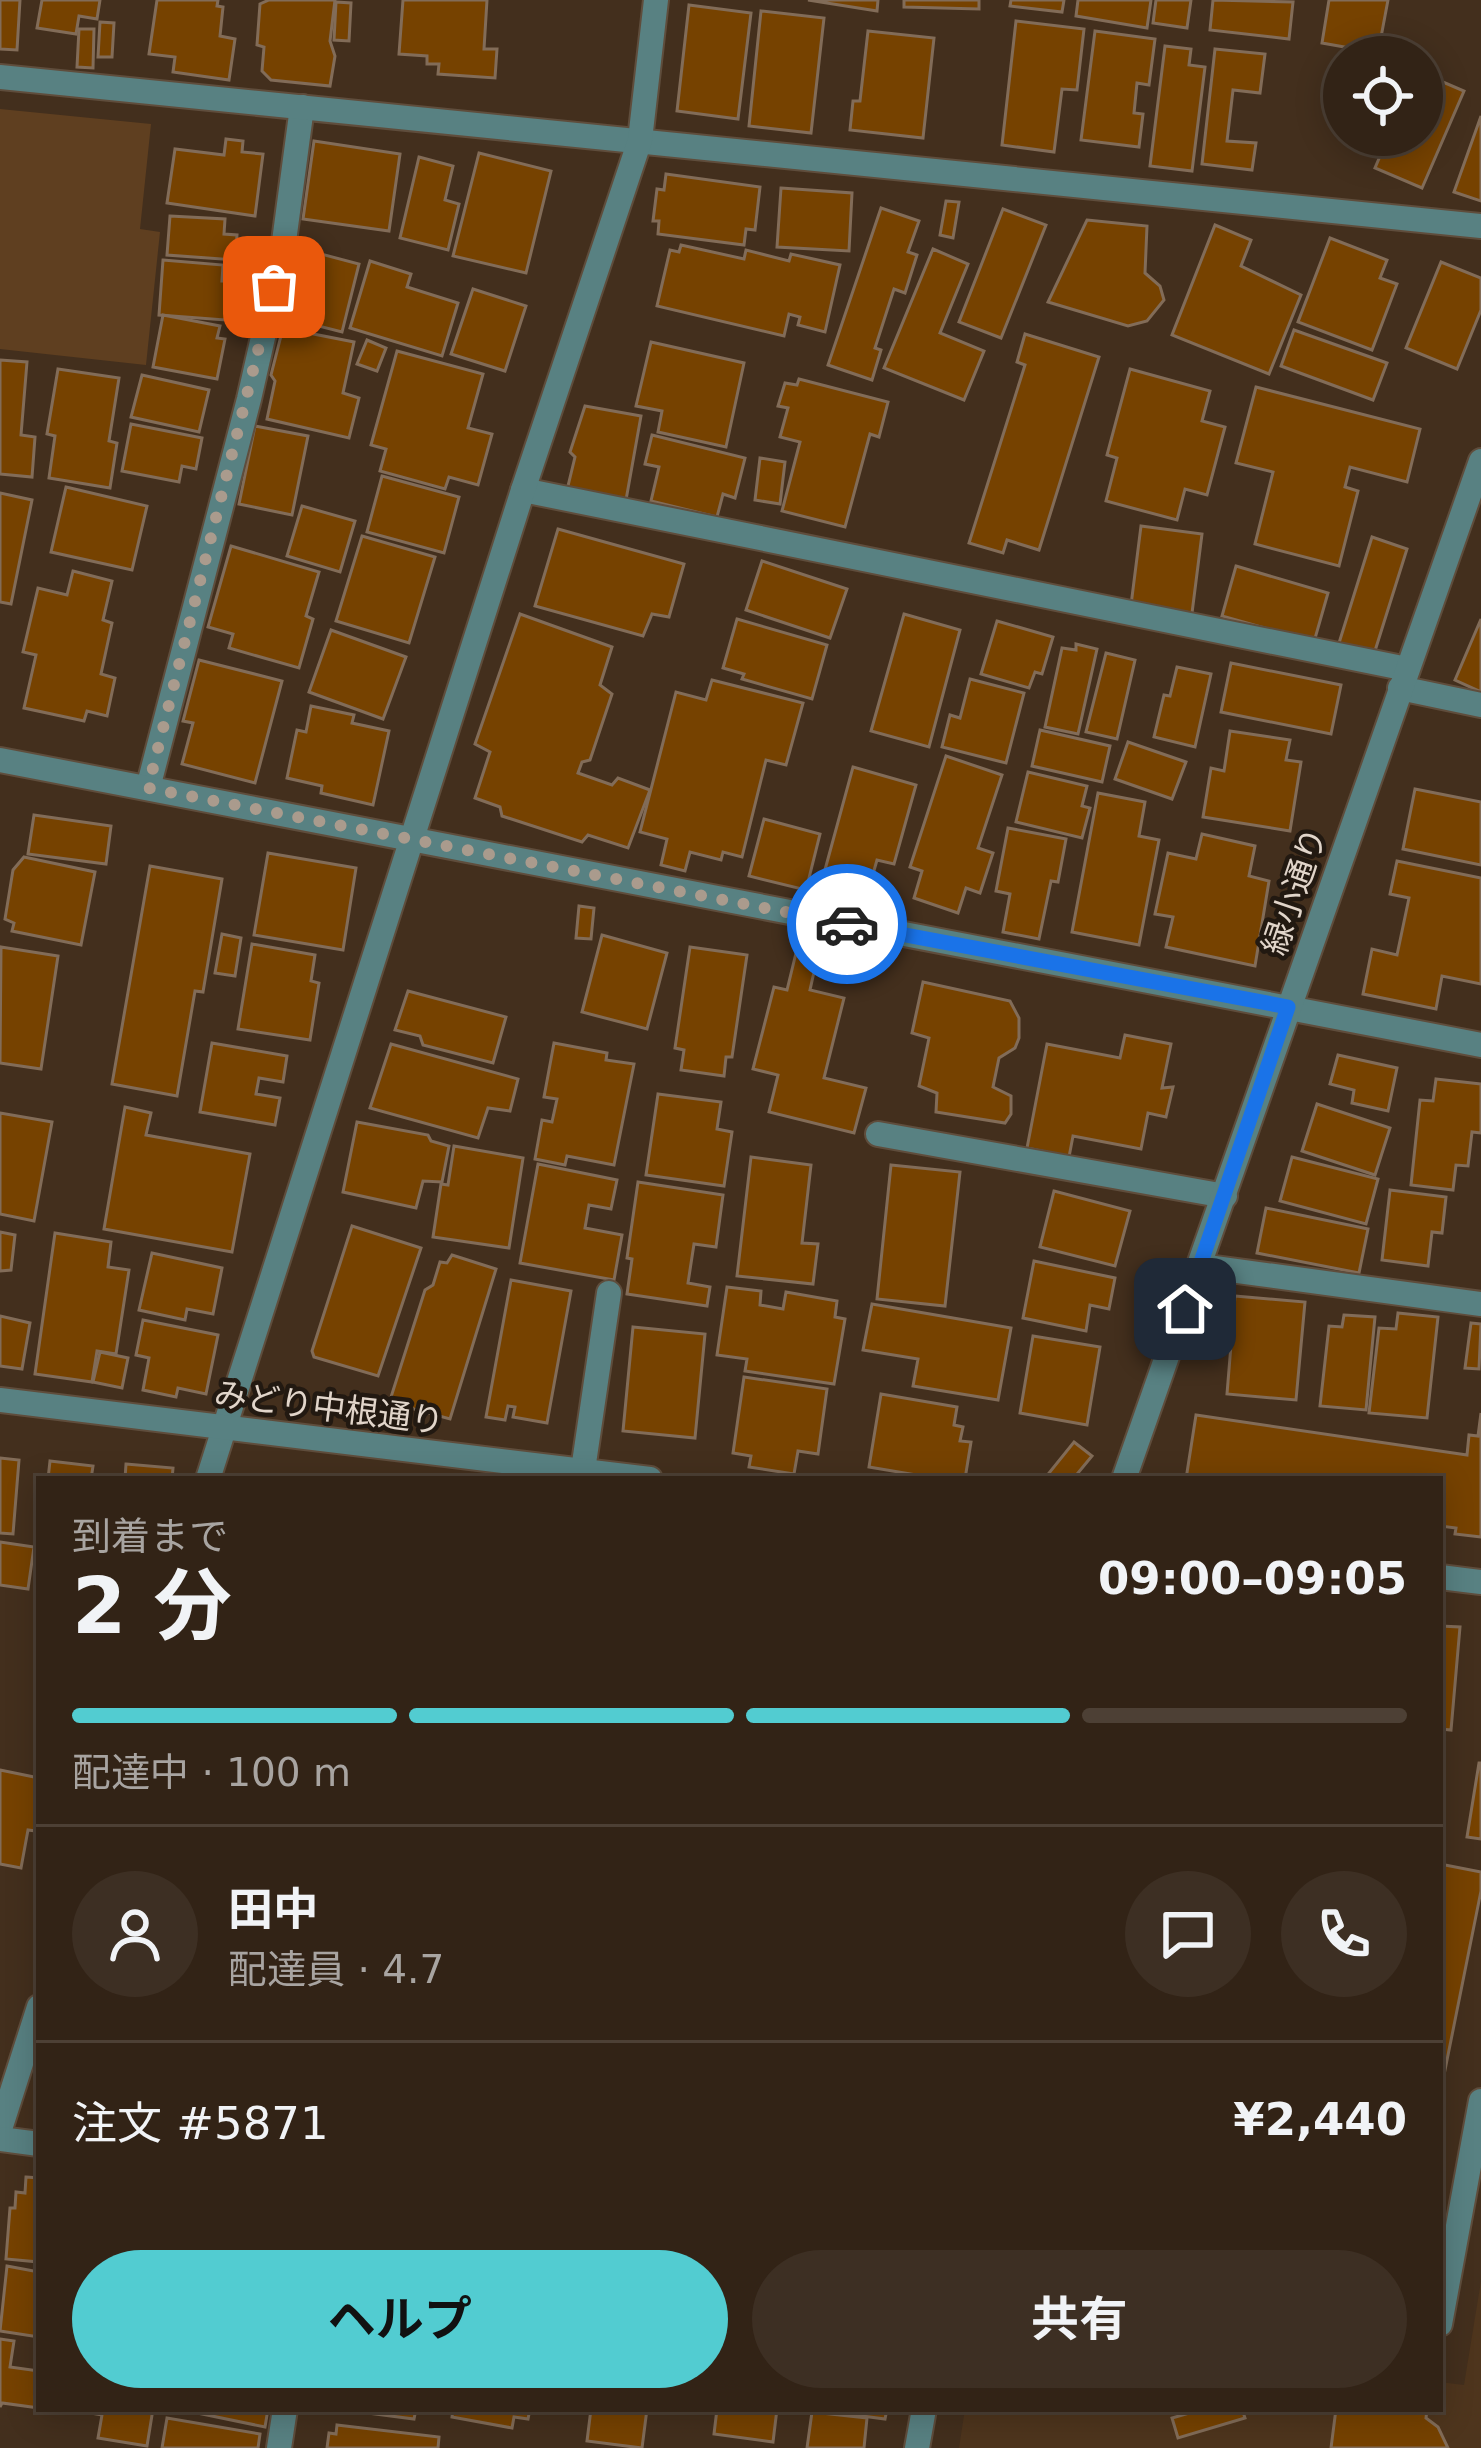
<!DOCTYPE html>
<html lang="ja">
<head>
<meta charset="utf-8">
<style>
  body { margin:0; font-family:"DejaVu Sans","Noto Sans JP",sans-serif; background:#3d2f23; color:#f1f3f6; height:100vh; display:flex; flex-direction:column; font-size:45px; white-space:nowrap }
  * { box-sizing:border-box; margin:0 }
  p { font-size:39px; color:#a8a4a1 }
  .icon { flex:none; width:66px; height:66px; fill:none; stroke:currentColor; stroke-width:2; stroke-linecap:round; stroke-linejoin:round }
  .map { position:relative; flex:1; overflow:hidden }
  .sheet { position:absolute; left:36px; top:1476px; width:1407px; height:936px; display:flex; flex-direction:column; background:#322316; border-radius:0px; box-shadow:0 6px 30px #0003,0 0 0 3px #4d4035 }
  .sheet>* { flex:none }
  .fabs { position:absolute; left:1323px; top:36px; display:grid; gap:24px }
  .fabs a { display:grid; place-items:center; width:120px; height:120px; border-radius:50%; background:#322316; box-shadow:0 6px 30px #0003,0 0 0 3px #4d4035; font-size:60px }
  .pin { position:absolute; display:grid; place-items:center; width:102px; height:102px; color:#fff; margin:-51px; border-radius:24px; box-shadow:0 6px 18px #0006 }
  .courier { position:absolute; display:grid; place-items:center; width:120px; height:120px; margin:-60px; border:9px solid #1a73e8; border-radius:50%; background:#fff; color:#222; box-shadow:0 3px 15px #0007 }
  .head em { font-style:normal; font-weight:700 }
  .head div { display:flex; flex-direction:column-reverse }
  .head { display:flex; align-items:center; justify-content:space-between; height:204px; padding:0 36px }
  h1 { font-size:78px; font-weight:700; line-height:90px }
  .bar { display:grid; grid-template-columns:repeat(4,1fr); gap:18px 12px; align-content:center; height:144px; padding:0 36px }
  .bar i { height:15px; border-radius:9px; background:#4d4035 }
  .bar .active { background:#52ccd1 }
  .bar p { grid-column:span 4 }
  .line { display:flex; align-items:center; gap:30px; padding:0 36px; border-top:3px solid #4d4035 }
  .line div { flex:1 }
  .round { display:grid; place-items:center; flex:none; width:126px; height:126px; border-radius:63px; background:#3d2f23 }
  .button { display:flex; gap:24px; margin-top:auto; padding:24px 36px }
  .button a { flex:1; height:138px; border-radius:72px; background:#52ccd1; color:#111; font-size:48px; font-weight:700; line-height:138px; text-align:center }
  .button a+a { background:#3d2f23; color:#f1f3f6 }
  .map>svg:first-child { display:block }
  .built { fill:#4e351d }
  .green { fill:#5f3f20 }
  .building { fill:#764200; stroke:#826c58; stroke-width:3 }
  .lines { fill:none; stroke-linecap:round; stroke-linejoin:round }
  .service-casing { stroke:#5f4d3c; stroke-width:28 }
  .minor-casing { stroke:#5f4d3c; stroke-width:28 }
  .tertiary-casing { stroke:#5f4d3c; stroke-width:28 }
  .service { stroke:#588182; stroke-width:24 }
  .minor { stroke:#588182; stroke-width:24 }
  .tertiary { stroke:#588182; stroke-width:24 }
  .done { stroke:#aa9b8d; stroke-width:12; stroke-dasharray:0 21.6 }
  .route { stroke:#1a73e8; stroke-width:15 }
  .labels { text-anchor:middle; stroke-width:9; stroke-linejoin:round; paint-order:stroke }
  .street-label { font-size:33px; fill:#e1d5ca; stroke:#221911 }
</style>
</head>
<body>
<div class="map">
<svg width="1481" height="2448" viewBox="0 0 1481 2448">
  <rect width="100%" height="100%" fill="#432f1d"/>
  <path class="built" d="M1481,2281V2448H959L965,2409H1440V2382L1464,2385Z"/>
  <path class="green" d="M0,109L151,124L140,229L160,232L146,365L0,349Z"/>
  <g class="building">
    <path d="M0,0H20L17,50L0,49Z"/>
    <path d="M42,0H100L97,19L79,16L76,34L37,28Z"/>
    <path d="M157,0H218L217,6L223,7L220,36L235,39L229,80L173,72L175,57L149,54Z"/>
    <path d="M269,0H335L330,41L335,56L330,86L271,80L262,71L264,47L257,45L260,4Z"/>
    <path d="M403,0H487L484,49H497L495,78L438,74L439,64H427V56L399,54Z"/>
    <path d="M808,0H878L877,11Z"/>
    <path d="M904,0H979V9L904,7Z"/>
    <path d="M1011,0H1064L1062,12L1010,6Z"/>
    <path d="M1078,0H1151L1147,28L1076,16Z"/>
    <path d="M1156,0H1191L1187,28L1153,23Z"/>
    <path d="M1213,0L1293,2L1289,39L1210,30Z"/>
    <path d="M1329,0H1388L1378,53L1322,43Z"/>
    <path d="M336,2L351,3L349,41L334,40Z"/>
    <path d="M689,5L751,13L738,119L677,111Z"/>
    <path d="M761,11L824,18L811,133L749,126Z"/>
    <path d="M1016,21L1084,29L1077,90L1062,89L1054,152L1002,145Z"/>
    <path d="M100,22L114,23L112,57H98Z"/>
    <path d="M79,29H94L93,68L77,67Z"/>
    <path d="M868,31L934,38L923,138L850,130L853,101H860Z"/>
    <path d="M1095,31L1155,39L1149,85L1137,83L1134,113L1143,114L1139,147L1081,140Z"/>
    <path d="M1165,46L1191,49L1189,65L1205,67L1192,171L1150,166Z"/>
    <path d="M1215,49L1265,54L1260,93L1233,90L1227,141L1256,143L1252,170L1202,164Z"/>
    <path d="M1422,73L1464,91L1422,188L1375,168L1389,135H1422Z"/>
    <path d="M1481,116V201L1454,192Z"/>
    <path d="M226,139L243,141L242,152L263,154L255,216L167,203L175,149L224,155Z"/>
    <path d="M314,141L400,154L389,231L303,219Z"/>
    <path d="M479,153L551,171L526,273L453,256Z"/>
    <path d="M419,157L453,166L445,200L459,204L448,250L400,238Z"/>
    <path d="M666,174L760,187L755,230L746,229L744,245L658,234L659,221H653L657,189L664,190Z"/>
    <path d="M781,188L852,193L849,251L777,247Z"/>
    <path d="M946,201L959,202L953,238L940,235Z"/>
    <path d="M881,208L919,221L908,252L917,255L905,293L894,289L875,348L881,350L872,380L828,365Z"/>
    <path d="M1003,209L1046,225L1001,338L959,322Z"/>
    <path d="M170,216L225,219L224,234L237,235L235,260L167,255Z"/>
    <path d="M1087,220L1147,226L1145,273L1160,286L1164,300L1147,321L1128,326L1048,302Z"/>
    <path d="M1215,225L1251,240L1241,266L1301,295L1269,374L1172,335Z"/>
    <path d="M1330,238L1387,260L1380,278L1397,284L1372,350L1298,322Z"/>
    <path d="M297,242L318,247L317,253L359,264L342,332L279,316Z"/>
    <path d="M681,245L744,259L746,250L789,261L791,254L840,265L825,332L798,325L800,317L789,314L784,336L657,306L670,250L679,252Z"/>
    <path d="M933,249L968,264L940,333L984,351L964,400L884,368Z"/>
    <path d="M163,260L223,265L222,281H228L225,320L159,315Z"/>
    <path d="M370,261L411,274L407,287L458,303L442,356L350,328Z"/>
    <path d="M1441,262L1481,278V310L1457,369L1406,348Z"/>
    <path d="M473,289L526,306L505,371L451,354Z"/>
    <path d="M163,315L220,326L217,338L225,339L217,379L153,367Z"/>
    <path d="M283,328L354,342L343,393L359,398L349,438L267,419L275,381L271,375Z"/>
    <path d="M1294,330L1387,363L1373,400L1281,366Z"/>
    <path d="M1025,334L1099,357L1039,550L1007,540L1003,553L969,543L1025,365L1017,362Z"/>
    <path d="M367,340L386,348L377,371L357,364Z"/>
    <path d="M651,342L744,363L726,447L658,432L662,411L636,406Z"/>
    <path d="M397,351L483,374L468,428L492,434L478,485L449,477L445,489L380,471L386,449L371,445Z"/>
    <path d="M0,360L27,362L21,435L35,437L32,477L0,474Z"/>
    <path d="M58,369L119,378L109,441L117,443L110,488L49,478L55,436L47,434Z"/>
    <path d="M1130,369L1210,391L1202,421L1225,427L1207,495L1185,489L1177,520L1106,501L1117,458L1107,455Z"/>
    <path d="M142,375L209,390L199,432L131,417Z"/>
    <path d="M799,379L888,402L879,437L870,434L845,527L782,511L800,442L780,437L788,408L778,406L785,383L797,385Z"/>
    <path d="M1256,387L1420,429L1407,482L1350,467L1345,487L1358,491L1339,566L1255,544L1273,472L1236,463Z"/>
    <path d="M585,406L641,416L626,500L570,490L568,486L575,457L570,452Z"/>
    <path d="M131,424L202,438L196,469L182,466L179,482L122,471Z"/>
    <path d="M255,426L308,436L292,515L239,504Z"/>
    <path d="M652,435L745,458L735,498L723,494L717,517L651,501L659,467L645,464Z"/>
    <path d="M760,458L785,462L780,504L755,500Z"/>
    <path d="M382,476L459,497L444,553L367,532Z"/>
    <path d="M66,487L147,506L132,570L51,552Z"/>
    <path d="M0,493L32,500L11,604L0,602Z"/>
    <path d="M302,506L355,521L340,572L287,556Z"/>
    <path d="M1141,526L1202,534L1192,613L1131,605Z"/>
    <path d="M558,529L684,564L669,617L652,614L643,636L535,606Z"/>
    <path d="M362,536L435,557L409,643L336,621Z"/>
    <path d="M1372,537L1407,549L1374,654L1339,643Z"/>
    <path d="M231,546L319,572L306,616L313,619L299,668L229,648L233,634L208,627Z"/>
    <path d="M762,561L847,589L830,638L746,610Z"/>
    <path d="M1236,566L1328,593L1314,642L1222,616Z"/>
    <path d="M73,571L112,581L103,620L112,623L101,674L115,678L107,716L87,711L84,721L24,708L36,655L23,652L38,588L67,595Z"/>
    <path d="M520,614L612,647L600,685L612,694L590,760L582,762L578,773L612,785L618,778L650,790L628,848L588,835L582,842L502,816L500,807L475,798L490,752L475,744Z"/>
    <path d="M904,614L960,630L929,747L871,731Z"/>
    <path d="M737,619L827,645L812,699L742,679L744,674L723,668Z"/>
    <path d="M1481,619V692L1455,680Z"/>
    <path d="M997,621L1053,637L1042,674L1035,672L1029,688L981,674Z"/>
    <path d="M331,630L406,657L383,719L309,692Z"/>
    <path d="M1076,644L1097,649L1078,734L1045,727L1062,648L1076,650Z"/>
    <path d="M1106,653L1135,660L1117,739L1086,732Z"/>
    <path d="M199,660L282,681L255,783L182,764L193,723L183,721Z"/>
    <path d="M1231,663L1341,685L1331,734L1221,712Z"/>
    <path d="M1177,667L1211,674L1195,747L1154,737L1164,695L1170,696Z"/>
    <path d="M970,679L1024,693L1006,763L942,747L950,715L960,718Z"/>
    <path d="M712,680L803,703L786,765L766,760L742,857L723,852L721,860L690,852L685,871L661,865L667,839L640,832L676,692L706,700Z"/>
    <path d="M311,706L354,715L352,723L389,731L373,805L321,793L322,786L287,778L297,730L306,732Z"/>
    <path d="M1040,730L1110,746L1102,782L1032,766Z"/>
    <path d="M1230,731L1290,740L1286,760L1301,762L1290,831L1203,817L1211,768L1224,771Z"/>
    <path d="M1128,742L1186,762L1172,799L1115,779Z"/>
    <path d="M946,756L1002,775L978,848L993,853L980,893L966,888L958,913L914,898L922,871L910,867Z"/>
    <path d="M853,767L916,785L894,864L877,860L867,895L844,889L839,905L817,899Z"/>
    <path d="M1028,772L1087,786L1082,806L1090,808L1082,838L1016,822Z"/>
    <path d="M1415,789L1481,802V865L1403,849Z"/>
    <path d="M1098,793L1145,802L1139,836L1159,840L1139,945L1072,932Z"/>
    <path d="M34,815L111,826L106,864L28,854Z"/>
    <path d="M764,819L820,834L806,890L749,876Z"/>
    <path d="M1008,828L1066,839L1058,882L1051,881L1039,939L1003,932L1010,894L996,891Z"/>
    <path d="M1202,834L1255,846L1249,876L1269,881L1255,966L1166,947L1173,917L1155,914L1168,853L1196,859Z"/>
    <path d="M268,853L356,868L343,950L254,935Z"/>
    <path d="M24,857L95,872L81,945L12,931L14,923L5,919L13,870Z"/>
    <path d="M1397,861L1481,878V984L1442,976L1436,1009L1363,994L1372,949L1397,955L1409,898L1390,894Z"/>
    <path d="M150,866L222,879L203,992L195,991L177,1096L112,1084Z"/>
    <path d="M579,906L594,908L591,939L576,938Z"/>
    <path d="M222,934L241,938L235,976L215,973Z"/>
    <path d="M602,935L667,953L647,1029L582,1012Z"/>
    <path d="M252,944L315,955L311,981L319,983L310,1040L238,1029Z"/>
    <path d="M1,947L58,956L41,1069L0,1063Z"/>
    <path d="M690,947L747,955L732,1057H726L724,1076L681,1070L684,1050L675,1048Z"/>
    <path d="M797,949L818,954L810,990L844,998L824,1078L866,1088L854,1133L769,1112L778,1075L753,1069L774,987L787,990Z"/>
    <path d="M923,982L1010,1001L1019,1018V1038L1015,1048L999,1058L993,1087L1011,1096V1114L1005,1123L936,1112L937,1093L919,1086L929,1038L912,1033Z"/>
    <path d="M408,991L506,1017L493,1063L423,1045L420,1036L395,1030Z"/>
    <path d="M1125,1035L1171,1044L1162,1088L1173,1087L1166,1117L1148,1113L1141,1149L1073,1136L1069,1157L1027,1148L1047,1044L1120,1058Z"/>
    <path d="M212,1043L287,1056L283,1082L259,1078L256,1094L280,1098L275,1125L200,1112Z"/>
    <path d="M554,1043L607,1053L606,1060L634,1064L614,1165L567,1156L565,1165L535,1159L542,1120L552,1122L557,1099L544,1097Z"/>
    <path d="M391,1044L518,1079L510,1111L488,1108L478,1138L370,1108Z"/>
    <path d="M1338,1055L1397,1068L1388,1111L1352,1103L1354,1090L1330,1084Z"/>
    <path d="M1436,1079L1481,1084V1133L1472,1132L1468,1166L1456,1165L1453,1190L1411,1185L1420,1100L1433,1101Z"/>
    <path d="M658,1094L721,1102L717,1129L732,1132L724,1186L646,1175Z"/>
    <path d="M1317,1104L1390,1128L1375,1175L1302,1151Z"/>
    <path d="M125,1107L151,1113L146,1135L250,1154L232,1252L104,1229Z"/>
    <path d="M0,1113L52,1122L34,1221L0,1214Z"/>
    <path d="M357,1122L428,1135L431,1141L449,1146L442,1182L423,1181L416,1208L343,1192Z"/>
    <path d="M454,1146L523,1158L509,1248L433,1237L441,1184L448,1185Z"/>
    <path d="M751,1157L811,1165L802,1243L818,1244L813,1284L737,1276Z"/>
    <path d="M1292,1157L1378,1179L1366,1224L1280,1201Z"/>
    <path d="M538,1164L617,1180L611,1209L589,1205L585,1228L622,1235L614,1280L520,1263Z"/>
    <path d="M891,1165L960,1172L945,1306L877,1299Z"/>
    <path d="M638,1182L723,1195L716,1247L694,1244L688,1283L710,1287L707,1306L627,1294L632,1259L627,1258Z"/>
    <path d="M1390,1190L1446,1197L1442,1233L1432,1232L1428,1266L1382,1260Z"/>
    <path d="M1054,1191L1130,1211L1115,1266L1040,1247Z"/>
    <path d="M1266,1208L1368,1229L1359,1273L1257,1253Z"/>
    <path d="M352,1226L421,1248L378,1376L314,1357L312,1351Z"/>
    <path d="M0,1232L15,1235L11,1270L0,1271Z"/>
    <path d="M55,1233L111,1242L108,1267L129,1270L116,1354L97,1351L92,1382L35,1374Z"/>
    <path d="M152,1253L222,1268L213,1314L187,1309L185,1320L139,1310Z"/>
    <path d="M452,1255L496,1269L450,1419L392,1403L391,1397L425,1290L433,1285L440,1262L447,1263Z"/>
    <path d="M1034,1261L1115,1278L1109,1309L1090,1305L1086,1331L1023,1318Z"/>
    <path d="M511,1280L571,1291L547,1423L513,1417L515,1407L508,1406L505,1420L486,1417Z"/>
    <path d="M727,1287L761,1291L760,1305L783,1309L786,1292L837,1301L835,1317L845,1319L834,1384L745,1371L747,1359L717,1355Z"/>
    <path d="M1235,1296L1305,1302L1296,1400L1227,1394Z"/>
    <path d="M872,1304L1011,1328L998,1400L913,1386L918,1359L863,1350Z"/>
    <path d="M1398,1313L1438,1317L1427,1418L1369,1413L1379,1328L1396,1329Z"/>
    <path d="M1344,1315L1375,1317L1366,1410L1320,1406L1329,1326L1342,1327Z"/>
    <path d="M0,1316L30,1323L22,1369L0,1366Z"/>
    <path d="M143,1320L218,1335L206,1394L178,1388L176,1397L143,1390L149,1358L136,1355Z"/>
    <path d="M1471,1323L1481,1324L1479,1369L1465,1368Z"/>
    <path d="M633,1327L705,1334L695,1438L623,1431Z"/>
    <path d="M1033,1336L1100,1347L1087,1425L1020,1413Z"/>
    <path d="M100,1352L128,1358L122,1388L93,1382Z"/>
    <path d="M744,1377L827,1389L818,1454L798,1451L794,1474L749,1467L751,1456L733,1453Z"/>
    <path d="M881,1394L957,1407L954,1425L963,1427L960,1441L971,1442L965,1479H940L869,1467Z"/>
    <path d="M1481,1413V1537L1455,1534L1456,1528L1440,1526V1479H1186L1196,1415L1467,1455L1469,1435L1478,1436Z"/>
    <path d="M1074,1442L1092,1456L1073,1479H1056L1049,1473Z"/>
    <path d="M0,1458L19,1460L13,1534L0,1533Z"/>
    <path d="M50,1461L93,1466L91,1479H48Z"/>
    <path d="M126,1464L173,1468L172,1479H125Z"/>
    <path d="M0,1542L34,1547L28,1589L0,1585Z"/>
    <path d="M1440,1626L1460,1627L1451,1730L1440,1729Z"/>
    <path d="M1479,1763H1481V1839L1467,1837Z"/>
    <path d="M0,1770L39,1778L36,1831L28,1830L21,1868L0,1864Z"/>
    <path d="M1440,1864L1481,1872V1891L1443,2080Z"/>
    <path d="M26,2177L39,2178V2262L6,2259L10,2208H15L16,2192L25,2193Z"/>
    <path d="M7,2266L39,2272V2337L0,2331Z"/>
    <path d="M0,2339L14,2341L10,2367L39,2371V2408L2,2403L0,2407Z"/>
    <path d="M69,2409H153L147,2446L98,2438L102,2415Z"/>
    <path d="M178,2409H268L265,2427Z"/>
    <path d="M337,2409H416L414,2419Z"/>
    <path d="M453,2409H530L528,2419L514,2417L512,2428L452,2417Z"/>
    <path d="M591,2409H647L642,2448L587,2441Z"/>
    <path d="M717,2409H777L773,2442L714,2434Z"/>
    <path d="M809,2409H887L885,2419Z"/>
    <path d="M1203,2409H1242L1245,2418L1178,2438L1172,2418Z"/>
    <path d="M1336,2409H1427L1426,2418L1438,2427L1448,2448H1331Z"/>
    <path d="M812,2412L867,2418L864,2448H807Z"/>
    <path d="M167,2418L260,2434L258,2448H162Z"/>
    <path d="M337,2425L439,2437L438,2448H327L329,2433L336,2434Z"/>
  </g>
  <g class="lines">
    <g class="service-casing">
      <g id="service">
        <path d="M523,490L1407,669"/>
        <path d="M1400,688L1481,705"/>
        <path d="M148,788L249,399L283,249L302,107"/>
        <path d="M878,1134L1225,1196"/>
        <path d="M1200,1266L1481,1304"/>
        <path d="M583,1470L609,1293"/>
        <path d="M279,2448L285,2409"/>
      </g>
    </g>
    <g class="minor-casing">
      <g id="minor">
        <path d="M0,77L1481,226"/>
        <path d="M0,760L1481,1045"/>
        <path d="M208,1479L523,490L640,140L656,0"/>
        <path d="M0,2129L39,2007"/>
        <path d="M0,2139L39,2144"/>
        <path d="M1440,2324L1481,2101"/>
      </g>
    </g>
    <g class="tertiary-casing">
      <g id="tertiary">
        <path d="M0,1400L650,1479"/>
        <path d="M1124,1479L1481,461"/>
        <path d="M1440,1577L1481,1582"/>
        <path d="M917,2448L924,2409"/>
      </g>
    </g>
    <use href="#service" class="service"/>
    <use href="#minor" class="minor"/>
    <use href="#tertiary" class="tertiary"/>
  </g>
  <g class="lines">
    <path class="done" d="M274,287L148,788L847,924"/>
    <path class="route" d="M847,924L1288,1007L1185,1309"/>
  </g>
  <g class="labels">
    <g class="street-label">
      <text transform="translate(1294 891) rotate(-71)" y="12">緑小通り</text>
      <text transform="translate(329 1407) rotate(7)" y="12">みどり中根通り</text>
    </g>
  </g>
</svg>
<div class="fabs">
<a><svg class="icon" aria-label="locate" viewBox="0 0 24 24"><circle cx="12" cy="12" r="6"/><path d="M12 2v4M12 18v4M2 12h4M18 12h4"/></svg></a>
</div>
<div class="pin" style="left:274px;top:287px;background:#ea580c"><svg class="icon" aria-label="bag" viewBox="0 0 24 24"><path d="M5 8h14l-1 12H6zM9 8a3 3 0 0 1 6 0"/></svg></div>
<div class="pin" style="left:1185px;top:1309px;background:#1f2937"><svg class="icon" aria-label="home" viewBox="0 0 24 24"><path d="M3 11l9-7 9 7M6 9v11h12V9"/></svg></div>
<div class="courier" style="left:847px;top:924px"><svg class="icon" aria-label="car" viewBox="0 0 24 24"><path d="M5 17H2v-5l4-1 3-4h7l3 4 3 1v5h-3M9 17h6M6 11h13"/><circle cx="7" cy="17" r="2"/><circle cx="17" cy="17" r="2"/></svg></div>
<section class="sheet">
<div class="head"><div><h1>2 分</h1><p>到着まで</p></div><em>09:00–09:05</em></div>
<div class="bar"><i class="active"></i><i class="active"></i><i class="active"></i><i></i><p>配達中 · 100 m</p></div>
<div class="line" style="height:216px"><a class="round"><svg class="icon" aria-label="person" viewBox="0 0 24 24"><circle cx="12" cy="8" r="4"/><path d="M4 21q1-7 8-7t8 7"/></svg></a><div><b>田中</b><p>配達員 · 4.7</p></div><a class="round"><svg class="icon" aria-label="chat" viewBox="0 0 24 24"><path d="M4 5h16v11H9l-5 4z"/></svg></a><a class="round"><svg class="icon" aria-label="phone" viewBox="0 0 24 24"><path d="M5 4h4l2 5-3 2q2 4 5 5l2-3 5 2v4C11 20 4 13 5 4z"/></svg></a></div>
<div class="line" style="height:156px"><div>注文 #5871</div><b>¥2,440</b></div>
<div class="button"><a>ヘルプ</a><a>共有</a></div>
</section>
</div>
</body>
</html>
